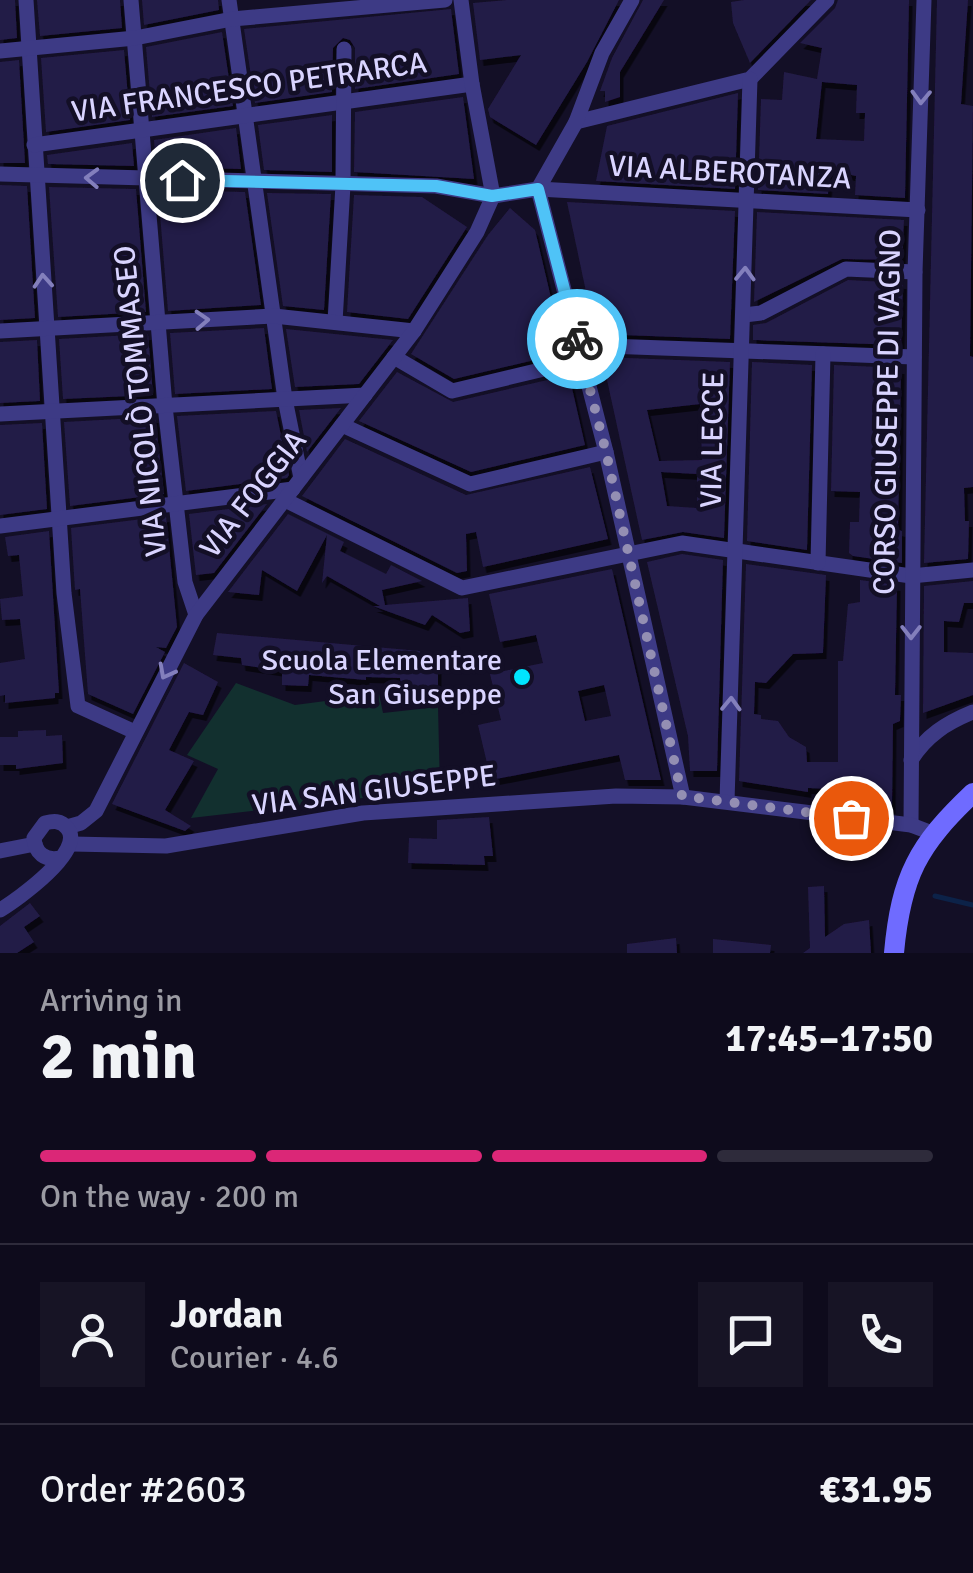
<!DOCTYPE html>
<html lang="en">
<head>
<meta charset="utf-8">
<style>
  body { margin:0; font-family:Signika,sans-serif; background:#171425; color:#f1f3f6; height:100vh; display:flex; flex-direction:column; font-size:38px; white-space:nowrap }
  * { box-sizing:border-box; margin:0 }
  p { font-size:32px; color:#9b9ba3 }
  .icon { flex:none; width:55px; height:55px; fill:none; stroke:currentColor; stroke-width:2; stroke-linecap:round; stroke-linejoin:round }
  .map { position:relative; height:953px; overflow:hidden }
  .details { display:flex; flex-direction:column; background:#0e0b1c; flex:1 }
  .details>* { flex:none }
  .pin { position:absolute; display:grid; place-items:center; width:85px; height:85px; color:#fff; margin:-42px; border:5px solid #fff; border-radius:50%; box-shadow:0 2px 10px #0007 }
  .courier { position:absolute; display:grid; place-items:center; width:100px; height:100px; margin:-50px; border:8px solid #4fc3f7; border-radius:50%; background:#fff; color:#222; box-shadow:0 2px 12px #0007 }
  .summary em { font-style:normal; font-weight:700 }
  .summary div { display:flex; flex-direction:column-reverse }
  .summary { display:flex; align-items:center; justify-content:space-between; height:170px; padding:0 40px }
  h1 { font-size:65px; font-weight:700; line-height:75px }
  .bar { display:grid; grid-template-columns:repeat(4,1fr); gap:15px 10px; align-content:center; height:120px; padding:0 40px }
  .bar i { height:12px; border-radius:8px; background:#2e2b3b }
  .bar .on { background:#db2777 }
  .bar p { grid-column:span 4 }
  .line { display:flex; align-items:center; gap:25px; padding:0 40px; border-top:2px solid #2e2b3b }
  .line div { flex:1 }
  .round { display:grid; place-items:center; flex:none; width:105px; height:105px; border-radius:0px; background:#171425 }
  .map>svg:first-child { display:block }
  .green { fill:#12302f }
  .lines { fill:none; stroke-linecap:round; stroke-linejoin:round }
  .stream { stroke:#0c2248; stroke-width:5 }
  .building { fill:#241b47; fill-rule:evenodd; filter:url(#shadow) }
  .street { stroke:#3d3a85; stroke-width:15 }
  .secondary { stroke:#6f6bff; stroke-width:20 }
  .oneway { stroke:#837fbc }
  .done { stroke:#948fb3; stroke-width:10; stroke-dasharray:0 18 }
  .route { stroke:#4fc3f7; stroke-width:12 }
  .poi-dot { fill:#00e5ff; stroke:#130f26; stroke-width:4 }
  .labels { text-anchor:middle; stroke-width:9; stroke-linejoin:round; paint-order:stroke }
  .street-label { font-size:30px; fill:#d9d4ff; stroke:#130f26 }
  .poi-label { font-size:30px; fill:#d9d4ff; stroke:#130f26; text-anchor:end }
</style>
</head>
<body>
<div class="map">
<svg width="973" height="953" viewBox="0 0 973 953">
  <defs>
    <filter id="shadow"><feDropShadow dx="3.5" dy="6" stdDeviation="0" flood-color="#0009"/></filter>
  </defs>
  <rect width="100%" height="100%" fill="#130f26"/>
  <path class="green" d="M236,683L295,705L379,694L383,713L438,707L440,789L191,818L218,769L187,755Z"/>
  <g class="lines">
    <path class="stream" d="M935,896L973,905"/>
  </g>
  <g class="building">
    <path d="M0,0H15L17,38L0,40Z"/>
    <path d="M37,0H120L122,28L40,36Z"/>
    <path d="M142,0H218L219,10L144,25Z"/>
    <path d="M507,0H619L587,62L536,145L490,117L488,109L521,55L480,60L473,3Z"/>
    <path d="M643,0H664L620,72V97L605,102V91H600L612,58Z"/>
    <path d="M744,0H811L750,63L733,23L731,2Z"/>
    <path d="M838,0H909L905,198L855,195L856,176L830,170L828,194L758,190L761,99L782,100L784,72L817,79L822,48L800,43L835,8ZM822,82L857,85L856,113H865L864,141L816,139Z"/>
    <path d="M937,0H968L961,104L973,106L970,356L973,357V487L964,488L965,521H969L968,559L924,563Z"/>
    <path d="M451,9L459,74L355,89V48L350,40L343,38L333,48L332,92L255,103L244,29Z"/>
    <path d="M222,32L233,106L152,117L146,47Z"/>
    <path d="M124,50L130,120L46,132L41,58Z"/>
    <path d="M19,60L25,163H0V62Z"/>
    <path d="M738,93L735,189L596,181L607,126Z"/>
    <path d="M463,97L474,179L354,172L355,112Z"/>
    <path d="M332,115V172L264,170L258,125Z"/>
    <path d="M236,128L241,169L156,167L154,140Z"/>
    <path d="M132,143L134,166L48,164L47,155Z"/>
    <path d="M0,185L27,186L35,318L0,320Z"/>
    <path d="M49,187L136,189L146,312L58,317Z"/>
    <path d="M158,190L245,192L261,305L168,311Z"/>
    <path d="M267,193L331,194L324,310L283,306Z"/>
    <path d="M354,195L422,197L467,227L408,319L347,312Z"/>
    <path d="M567,202L735,211L730,339L595,334Z"/>
    <path d="M510,208L535,230L564,353L454,379L411,354L488,235Z"/>
    <path d="M757,212L904,220L902,260L842,259L754,302Z"/>
    <path d="M848,280L903,283L901,345L753,340V325L766,323Z"/>
    <path d="M264,328L272,389L175,394L170,333Z"/>
    <path d="M286,329L393,340L359,384L295,387Z"/>
    <path d="M148,334L153,395L63,399L59,339Z"/>
    <path d="M37,340L40,401L0,403V342Z"/>
    <path d="M602,357L730,362L724,538L683,532L642,540ZM700,404L702,460L659,461L647,410ZM661,472L697,474V508L667,506Z"/>
    <path d="M752,362L812,365L807,550L747,541Z"/>
    <path d="M834,365L901,368L898,530L902,531V563L853,556L849,553L850,522H859L860,492L831,491Z"/>
    <path d="M397,372L453,402L569,375L585,445L471,472L359,421Z"/>
    <path d="M341,408L307,452L299,410Z"/>
    <path d="M276,411L289,475L287,478L186,491L177,416Z"/>
    <path d="M155,417L164,494L70,506L64,422Z"/>
    <path d="M42,423L47,509L0,515V425Z"/>
    <path d="M345,439L466,495L590,467L608,539L483,567L476,532L466,534L467,571L457,573L302,496Z"/>
    <path d="M267,504L214,573L196,575L189,514Z"/>
    <path d="M288,514L344,542L340,551L386,574L391,565L422,581L382,590L385,605L468,598L470,631L460,633L432,615L425,625L373,606H380L327,576L322,583L327,535L297,591L262,570L259,595L228,592Z"/>
    <path d="M166,516L177,627L166,648L156,647L165,652L133,714L88,694L80,589L75,590L71,528Z"/>
    <path d="M49,531L59,693H55V698L5,703V695L0,696V663L25,659L20,619L2,620L0,599L23,596L19,555L8,556L5,537Z"/>
    <path d="M682,554L723,560L717,771H690L688,736L647,562Z"/>
    <path d="M746,564L826,575L823,653L793,654L766,683L755,682L754,714L761,715V719L778,721L789,737L806,747L807,762H838V661H843L848,604L860,602V580L897,585L895,695H901L900,721L893,724L892,808L878,807L879,791L808,788V792L739,781Z"/>
    <path d="M612,569L661,780H625L619,755L491,780L478,725L501,720L490,674L543,663L536,635L500,642L489,594ZM604,685L611,716L585,721L578,691Z"/>
    <path d="M973,581V603H964L959,622L944,621V652L973,653V695L923,713L924,586Z"/>
    <path d="M217,633L420,651L419,655L438,657V690L401,688L400,678L366,677V680L309,675L308,686L282,685V671L242,665L241,658L213,655Z"/>
    <path d="M184,663L218,682L203,715L189,712L169,750L194,761L165,810L191,826L185,831L112,804Z"/>
    <path d="M46,730V736L62,735L63,763L16,769V765H0V737H18V731Z"/>
    <path d="M489,817L493,856H484L485,865L408,863L409,838L437,839V820Z"/>
    <path d="M824,886L825,937L844,924L869,920L871,953H803L810,948L808,887Z"/>
    <path d="M30,903L40,916L24,927L34,942L17,953H0V926Z"/>
    <path d="M676,938L677,953H627V944Z"/>
    <path d="M713,939L771,945L770,953H713Z"/>
  </g>
  <g class="lines">
    <g class="street">
      <path d="M26,0L64,593L78,706L135,732"/>
      <path d="M131,0L165,406L185,582L196,615"/>
      <path d="M229,0L285,399L301,478"/>
      <path d="M0,51L135,38L232,19L445,0"/>
      <path d="M576,122L750,79L827,0"/>
      <path d="M34,145L472,84"/>
      <path d="M0,174L436,186L493,196L538,189L918,210"/>
      <path d="M538,189L606,452L683,797"/>
      <path d="M538,189L576,122L602,53L632,0"/>
      <path d="M744,315L761,313L846,269L915,272"/>
      <path d="M335,322L343,185L344,49"/>
      <path d="M0,331L274,316L414,331"/>
      <path d="M579,345L914,357"/>
      <path d="M394,357L452,391L582,360"/>
      <path d="M0,414L365,395"/>
      <path d="M342,425L470,484L606,452"/>
      <path d="M285,500L462,588L682,543L911,576L973,570"/>
      <path d="M0,526L293,489"/>
      <path d="M818,563L823,354"/>
      <path d="M911,760C926,736 946,723 973,712"/>
      <path d="M727,801L750,79"/>
      <path d="M911,825L915,272L924,0"/>
      <path d="M67,827L81,823L96,811L196,615L414,331L477,232L493,196L472,84L461,0"/>
      <path d="M72,844L166,846L363,813L616,796L683,797L911,825L932,833"/>
      <path d="M0,851L35,844"/>
      <path d="M0,910C18,899 87,850 67,828C61,820 53,821 45,823L34,838C35,853 45,861 60,858"/>
    </g>
    <path class="secondary" d="M894,953C901,876 918,845 973,793"/>
  </g>
  <defs><path id="oneway-chevron" d="M-2-3.5L2.5 0L-2 3.5" fill="none" stroke-width="1.6" stroke-linecap="round" stroke-linejoin="round" transform="scale(2.5)"/></defs>
  <g class="oneway">
    <use href="#oneway-chevron" transform="translate(921 97) rotate(92)"/>
    <use href="#oneway-chevron" transform="translate(92 178) rotate(-178)"/>
    <use href="#oneway-chevron" transform="translate(745 274) rotate(-88)"/>
    <use href="#oneway-chevron" transform="translate(43 281) rotate(-94)"/>
    <use href="#oneway-chevron" transform="translate(202 320) rotate(-3)"/>
    <use href="#oneway-chevron" transform="translate(911 632) rotate(90)"/>
    <use href="#oneway-chevron" transform="translate(166 672) rotate(118)"/>
    <use href="#oneway-chevron" transform="translate(731 704) rotate(-88)"/>
  </g>
  <g class="lines">
    <path class="done" d="M577,339L606,452L682,796L851,818"/>
    <path class="route" d="M182,180L436,186L492,196L538,189L577,339"/>
  </g>
  <circle class="poi-dot" cx="522" cy="677" r="10"/>
  <g class="labels">
    <g class="street-label">
      <text transform="translate(249 87) rotate(-8)" y="10">VIA FRANCESCO PETRARCA</text>
      <text transform="translate(730 172) rotate(3)" y="10">VIA ALBEROTANZA</text>
      <text transform="translate(140 401) rotate(-96)" y="10">VIA NICOLÒ TOMMASEO</text>
      <text transform="translate(887 412) rotate(-89)" y="10">CORSO GIUSEPPE DI VAGNO</text>
      <text transform="translate(712 440) rotate(-89)" y="10">VIA LECCE</text>
      <text transform="translate(253 494) rotate(-52)" y="10">VIA FOGGIA</text>
      <text transform="translate(374 790) rotate(-7)" y="10">VIA SAN GIUSEPPE</text>
    </g>
    <g class="poi-label">
      <text x="502" y="670">Scuola Elementare<tspan x="502" dy="34">San Giuseppe</tspan></text>
    </g>
  </g>
</svg>
<div class="pin" style="left:851px;top:818px;background:#ea580c"><svg class="icon" aria-label="bag" viewBox="0 0 24 24"><path d="M5 8h14l-1 12H6zM9 8a3 3 0 0 1 6 0"/></svg></div>
<div class="pin" style="left:182px;top:180px;background:#1f2937"><svg class="icon" aria-label="home" viewBox="0 0 24 24"><path d="M3 11l9-7 9 7M6 9v11h12V9"/></svg></div>
<div class="courier" style="left:577px;top:339px"><svg class="icon" aria-label="bike" viewBox="0 0 24 24"><circle cx="6" cy="16" r="4"/><circle cx="18" cy="16" r="4"/><path d="M6 16l4-8h5l3 8M10 8l3 8H6M13 5h3"/></svg></div>
</div>
<section class="details">
<div class="summary"><div><h1>2 min</h1><p>Arriving in</p></div><em>17:45–17:50</em></div>
<div class="bar"><i class="on"></i><i class="on"></i><i class="on"></i><i></i><p>On the way · 200 m</p></div>
<div class="line" style="height:180px"><a class="round"><svg class="icon" aria-label="person" viewBox="0 0 24 24"><circle cx="12" cy="8" r="4"/><path d="M4 21q1-7 8-7t8 7"/></svg></a><div><b>Jordan</b><p>Courier · 4.6</p></div><a class="round"><svg class="icon" aria-label="chat" viewBox="0 0 24 24"><path d="M4 5h16v11H9l-5 4z"/></svg></a><a class="round"><svg class="icon" aria-label="phone" viewBox="0 0 24 24"><path d="M5 4h4l2 5-3 2q2 4 5 5l2-3 5 2v4C11 20 4 13 5 4z"/></svg></a></div>
<div class="line" style="height:130px"><div>Order #2603</div><b>€31.95</b></div>
</section>
</body>
</html>
